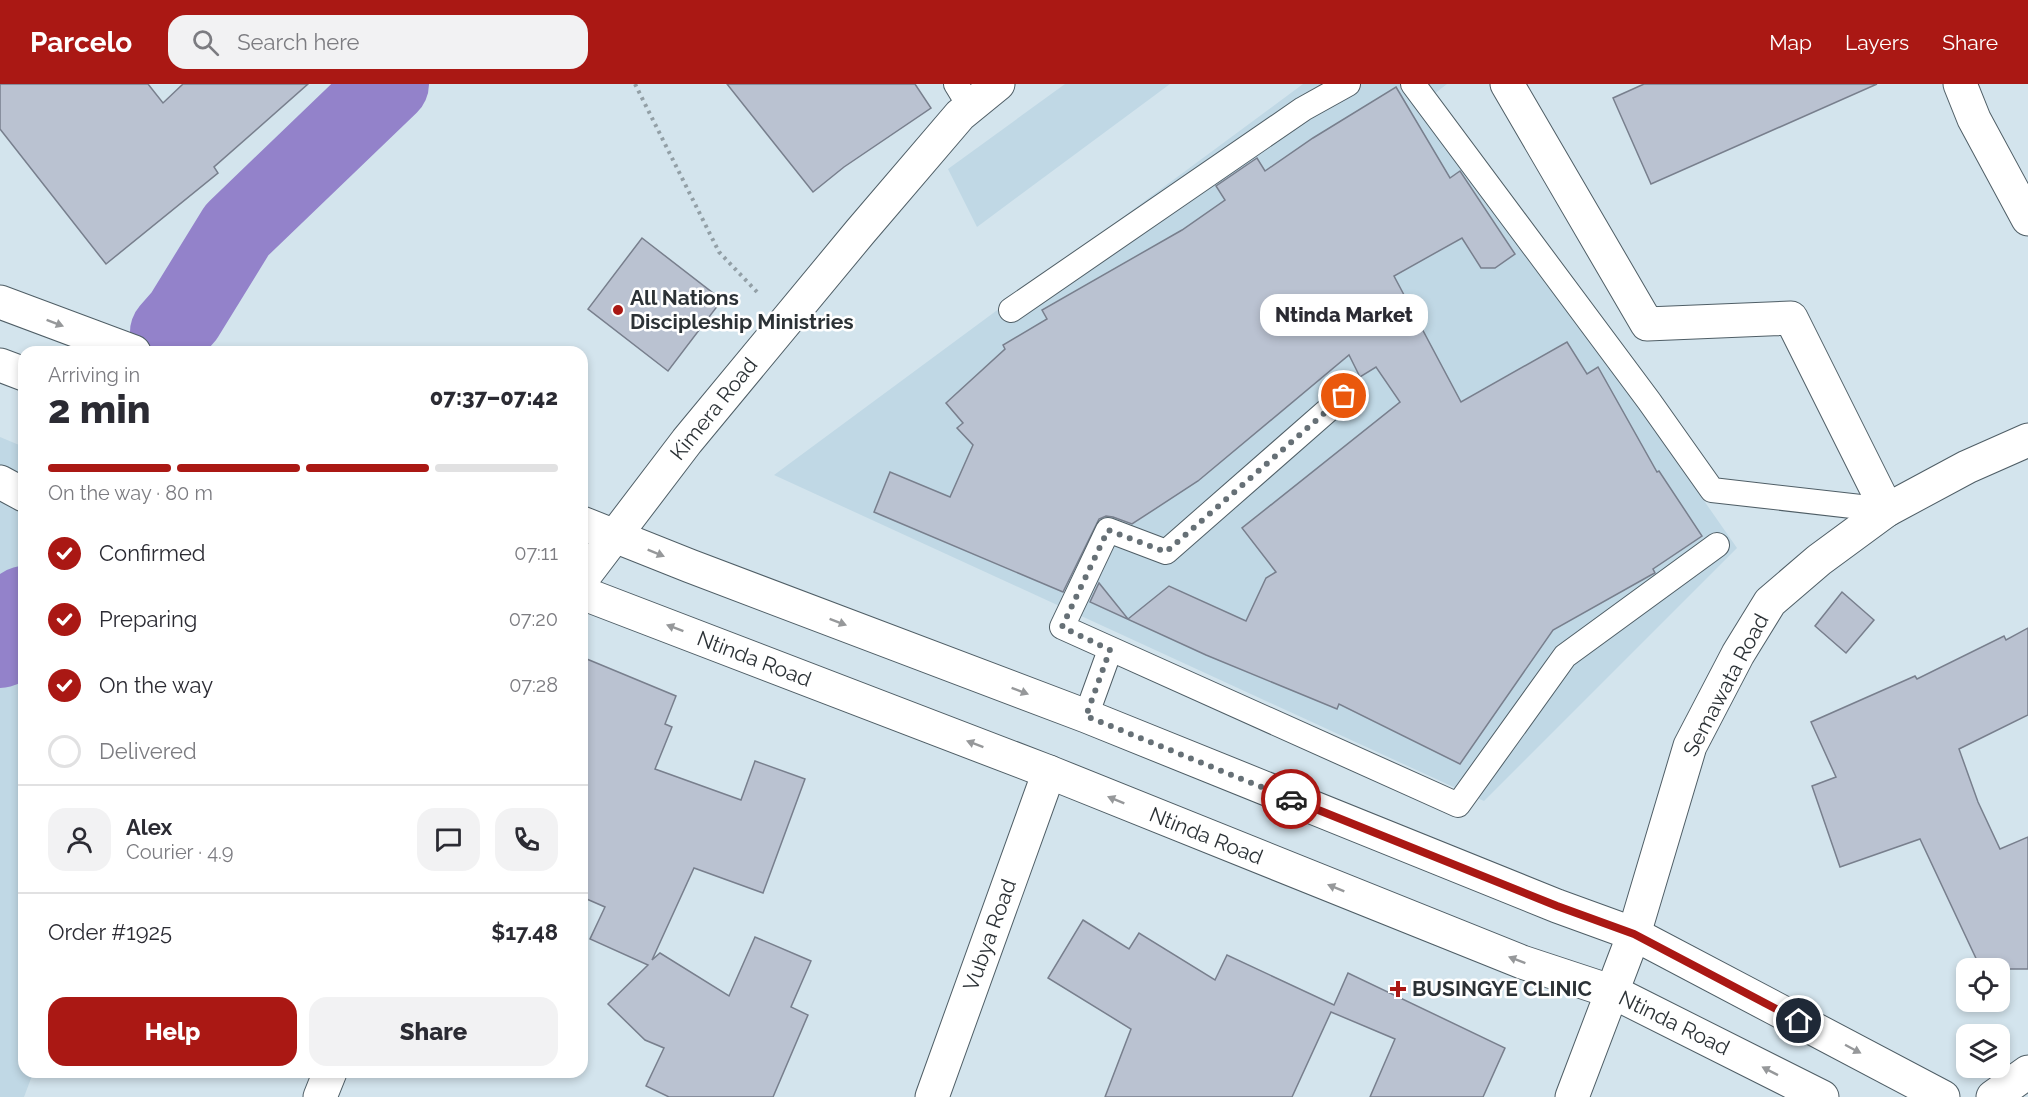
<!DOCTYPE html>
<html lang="en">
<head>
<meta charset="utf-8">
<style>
  body { margin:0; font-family:Raleway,sans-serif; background:#f2f2f3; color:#2b2b33; height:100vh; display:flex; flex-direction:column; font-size:22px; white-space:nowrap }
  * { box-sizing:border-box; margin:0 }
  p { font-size:20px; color:#7c7c81 }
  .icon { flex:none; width:33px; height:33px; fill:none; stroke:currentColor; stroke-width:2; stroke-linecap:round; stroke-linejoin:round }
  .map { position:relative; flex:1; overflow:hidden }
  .panel { position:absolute; left:18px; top:262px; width:570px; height:732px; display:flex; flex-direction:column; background:#fff; border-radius:18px; box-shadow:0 3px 9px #0003 }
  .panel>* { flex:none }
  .tools { position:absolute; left:1956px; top:874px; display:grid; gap:12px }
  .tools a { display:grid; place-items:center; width:54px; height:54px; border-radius:12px; background:#fff; box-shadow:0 3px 9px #0003; font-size:30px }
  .pin { position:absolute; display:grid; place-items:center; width:51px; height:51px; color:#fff; margin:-26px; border:3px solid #fff; border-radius:50%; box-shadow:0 2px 6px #0007 }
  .courier { position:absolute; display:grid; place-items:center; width:60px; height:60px; margin:-30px; border:4px solid #aa1814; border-radius:50%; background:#fff; color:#222; box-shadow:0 2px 8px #0007 }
  .bubble { position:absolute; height:42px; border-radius:18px; background:#fff; box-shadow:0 3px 9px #0003; font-size:20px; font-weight:800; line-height:42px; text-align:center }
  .head em { font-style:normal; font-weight:800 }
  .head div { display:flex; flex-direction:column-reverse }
  .head { display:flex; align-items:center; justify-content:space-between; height:102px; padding:0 30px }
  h1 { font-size:39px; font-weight:800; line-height:45px }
  .bar { display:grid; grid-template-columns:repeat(4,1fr); gap:9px 6px; align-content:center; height:72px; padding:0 30px }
  .bar i { height:8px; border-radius:4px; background:#e1e1e2 }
  .bar .on { background:#aa1814 }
  .bar p { grid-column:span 4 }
  .line { display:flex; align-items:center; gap:15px; padding:0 30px; border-top:2px solid #e1e1e2 }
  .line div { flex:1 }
  .round { display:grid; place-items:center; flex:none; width:63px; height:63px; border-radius:18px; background:#f2f2f3 }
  ol { padding:0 30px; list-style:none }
  li { display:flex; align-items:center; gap:18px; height:66px }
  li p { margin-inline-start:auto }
  li .icon { padding:6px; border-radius:50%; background:#aa1814; color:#fff; stroke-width:4 }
  li:last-child { color:#7c7c81 }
  li i { width:33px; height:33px; border:3px solid #e1e1e2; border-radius:50% }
  .action { display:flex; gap:12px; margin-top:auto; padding:12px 30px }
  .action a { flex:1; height:69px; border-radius:18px; background:#aa1814; color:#fff; font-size:24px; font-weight:800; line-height:69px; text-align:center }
  .action a+a { background:#f2f2f3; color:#2b2b33 }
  header { display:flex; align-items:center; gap:36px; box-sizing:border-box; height:84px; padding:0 30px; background:#aa1814; color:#fff }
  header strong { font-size:28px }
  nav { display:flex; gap:33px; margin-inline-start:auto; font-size:21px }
  .search { width:420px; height:54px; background:#f2f2f3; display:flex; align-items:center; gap:15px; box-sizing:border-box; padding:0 21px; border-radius:18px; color:#7c7c81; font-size:22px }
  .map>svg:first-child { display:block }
  .built { fill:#c0d8e5 }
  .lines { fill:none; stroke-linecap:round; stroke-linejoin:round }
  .river { stroke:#9382ca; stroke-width:80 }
  .building { fill:#bac2d1; stroke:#787f8d; stroke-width:1.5 }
  .lane-casing { stroke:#4f5e66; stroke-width:26 }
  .street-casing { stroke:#4f5e66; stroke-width:35 }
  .secondary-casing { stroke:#4f5e66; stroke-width:35 }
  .path { stroke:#929fa6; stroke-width:4; stroke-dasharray:3 4.5; stroke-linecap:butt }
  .lane { stroke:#fff; stroke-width:24 }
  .street { stroke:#fff; stroke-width:33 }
  .secondary { stroke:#fff; stroke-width:33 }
  .oneway { fill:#96989a }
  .done { stroke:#667076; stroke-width:6; stroke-dasharray:0 10.8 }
  .route { stroke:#aa1814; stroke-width:8 }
  .poi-dot { fill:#aa1814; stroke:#fff; stroke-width:2 }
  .labels { text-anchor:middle; stroke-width:5; stroke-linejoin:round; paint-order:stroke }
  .poi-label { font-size:21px; font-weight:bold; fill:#2c3236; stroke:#fff; text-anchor:start }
  .street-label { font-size:21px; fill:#2c3236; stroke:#fff }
</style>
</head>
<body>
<header>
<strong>Parcelo</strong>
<div class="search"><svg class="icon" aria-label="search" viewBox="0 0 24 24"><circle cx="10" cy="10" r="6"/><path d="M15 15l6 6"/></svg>Search here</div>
<nav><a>Map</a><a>Layers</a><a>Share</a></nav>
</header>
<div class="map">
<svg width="2028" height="1013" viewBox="0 0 2028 1013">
  <rect width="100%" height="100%" fill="#d3e4ed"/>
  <g class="built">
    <path d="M1065,0H1170L977,143L948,85Z"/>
    <path d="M1303,0H1447L1425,17L1737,464L1484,717L774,391Z"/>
    <path d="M0,353L24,363V988L33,989L24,1013H0Z"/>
  </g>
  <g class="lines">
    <g class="river">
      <path d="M170,248L184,232L237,146L389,0"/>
      <path d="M0,564L24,522"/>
    </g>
  </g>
  <g class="building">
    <path d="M0,0H148L163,19L183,0H308L214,83L218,89L106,180L0,45Z"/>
    <path d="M727,0H915L931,24L844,83L813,108Z"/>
    <path d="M1644,0H1877L1651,100L1613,14Z"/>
    <path d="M1396,3L1450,94L1460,87L1515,170L1495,184H1481L1462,154L1394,192L1461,318L1567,258L1587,290L1598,283L1657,388L1659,387L1702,452L1653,485L1655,489L1651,491L1553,546L1460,680L1339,620L1337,625L1206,571L1090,518L1099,499L1128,535L1169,502L1246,537L1266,494L1276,488L1242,444L1400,318L1376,283L1360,293L1349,271L1198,397L1132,440L1113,433L1106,432L1099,435L1063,508L874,428L890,388L950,413L973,361L957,344L963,339L946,319L1005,265L1003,261L1047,235L1042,226L1182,146L1225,116L1216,102L1257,74L1265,87L1313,54Z"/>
    <path d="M642,154L722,216L668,287L588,225Z"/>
    <path d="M1842,508L1874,536L1846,569L1815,542Z"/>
    <path d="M2028,544V631L1959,665L1978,718L2000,765L2028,753V885H1981L1920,755L1840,783L1812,702L1836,693L1811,638L1915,592L1917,595L2004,552L2006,556Z"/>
    <path d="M582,573L676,612L665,640L672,643L655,685L741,716L755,677L805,695L763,809L694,784L652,876L660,869L729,912L755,853L811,877L791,923L808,931L773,1013H669L646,1002L664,964L645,956L608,920L648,881L590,855L605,823L582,813Z"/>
    <path d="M1083,836L1129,865L1139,849L1215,896L1227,871L1334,921L1348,889L1505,964L1483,1013H1370L1395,955L1331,928L1292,1013H1105L1131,945L1048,894Z"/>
  </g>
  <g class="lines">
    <g class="lane-casing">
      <g id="lane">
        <path d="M956,0L970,23"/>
        <path d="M1413,0L1649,317L1712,406L1887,426"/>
        <path d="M1011,226L1303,25L1348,0"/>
        <path d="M1344,312L1166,468L1108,446L1062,543L1458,721L1565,572L1717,461"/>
        <path d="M1086,632L1110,566"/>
      </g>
    </g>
    <g class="street-casing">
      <g id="street">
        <path d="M1507,0L1647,240L1791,234L1887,426"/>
        <path d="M1960,0L1974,35L2028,135"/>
        <path d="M0,398L24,411"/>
        <path d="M582,495L687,357L860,148L960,31L998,0"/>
        <path d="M320,1013L330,988"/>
        <path d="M932,1013L1049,688"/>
        <path d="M1572,1013L1634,850L1690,662L1738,570L1770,518L1819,476L1887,426L1967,383L2028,356"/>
        <path d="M1993,1013L2028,988"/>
      </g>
    </g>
    <g class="secondary-casing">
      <g id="secondary">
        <path d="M0,218L134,268"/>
        <path d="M0,281L24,290"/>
        <path d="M582,439L690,482L1086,632L1557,822L1634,850L1943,1013"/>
        <path d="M582,509L1049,688L1522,878L1613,908L1822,1013"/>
      </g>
    </g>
    <path class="path" d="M635,0L719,168L758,209"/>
    <use href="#lane" class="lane"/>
    <use href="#street" class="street"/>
    <use href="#secondary" class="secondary"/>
  </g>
  <defs><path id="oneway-solid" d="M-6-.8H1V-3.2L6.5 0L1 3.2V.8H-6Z" transform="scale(1.5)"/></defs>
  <g class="oneway">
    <use href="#oneway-solid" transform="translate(55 239) rotate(21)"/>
    <use href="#oneway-solid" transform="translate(656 469) rotate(22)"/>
    <use href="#oneway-solid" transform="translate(838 538) rotate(21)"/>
    <use href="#oneway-solid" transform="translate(675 544) rotate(-159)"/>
    <use href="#oneway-solid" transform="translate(1020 607) rotate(21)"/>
    <use href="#oneway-solid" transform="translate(975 660) rotate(-159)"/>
    <use href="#oneway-solid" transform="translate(1116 716) rotate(-158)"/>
    <use href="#oneway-solid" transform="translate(1336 804) rotate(-158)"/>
    <use href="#oneway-solid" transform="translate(1517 876) rotate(-159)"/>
    <use href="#oneway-solid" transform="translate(1853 965) rotate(28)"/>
    <use href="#oneway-solid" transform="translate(1770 987) rotate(-153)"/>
  </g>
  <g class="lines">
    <path class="done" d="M1291,715L1086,632L1110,566L1062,543L1108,446L1166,468L1344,312"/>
    <path class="route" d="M1291,715L1557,822L1634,850L1799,937"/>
  </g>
  <g class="poi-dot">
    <circle cx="618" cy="226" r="6"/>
    <path d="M1395 896h6v6h6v6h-6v6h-6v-6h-6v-6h6z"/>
  </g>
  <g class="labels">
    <g class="poi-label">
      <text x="630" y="221">All Nations<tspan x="630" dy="24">Discipleship Ministries</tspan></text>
      <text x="1412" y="912">BUSINGYE CLINIC</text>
    </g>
    <g class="street-label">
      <text transform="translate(714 325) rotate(-51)" y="7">Kimera Road</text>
      <text transform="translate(754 575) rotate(21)" y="7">Ntinda Road</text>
      <text transform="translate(1726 601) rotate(-62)" y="7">Semawata Road</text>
      <text transform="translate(1206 752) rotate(22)" y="7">Ntinda Road</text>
      <text transform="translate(990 851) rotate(-70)" y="7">Vubya Road</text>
      <text transform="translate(1674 939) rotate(26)" y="7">Ntinda Road</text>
    </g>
  </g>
</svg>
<div class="tools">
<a><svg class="icon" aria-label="locate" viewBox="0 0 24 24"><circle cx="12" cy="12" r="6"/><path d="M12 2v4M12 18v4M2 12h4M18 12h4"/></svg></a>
<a><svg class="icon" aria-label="layers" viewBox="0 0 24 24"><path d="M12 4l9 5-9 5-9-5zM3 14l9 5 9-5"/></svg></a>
</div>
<div class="pin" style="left:1344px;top:312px;background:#ea580c"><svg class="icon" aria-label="bag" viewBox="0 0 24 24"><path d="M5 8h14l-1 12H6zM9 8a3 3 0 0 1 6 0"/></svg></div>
<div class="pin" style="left:1799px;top:937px;background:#1f2937"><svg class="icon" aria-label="home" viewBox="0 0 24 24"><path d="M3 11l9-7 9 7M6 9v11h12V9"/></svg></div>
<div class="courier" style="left:1291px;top:715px"><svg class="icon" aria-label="car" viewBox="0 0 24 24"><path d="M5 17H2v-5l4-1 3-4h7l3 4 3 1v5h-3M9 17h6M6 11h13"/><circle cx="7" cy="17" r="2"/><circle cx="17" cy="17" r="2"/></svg></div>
<div class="bubble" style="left:1260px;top:210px;width:168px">Ntinda Market</div>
<section class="panel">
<div class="head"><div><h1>2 min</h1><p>Arriving in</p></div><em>07:37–07:42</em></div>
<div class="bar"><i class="on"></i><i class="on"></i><i class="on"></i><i></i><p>On the way · 80 m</p></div>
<ol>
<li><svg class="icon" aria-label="check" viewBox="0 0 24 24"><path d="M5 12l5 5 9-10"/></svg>Confirmed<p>07:11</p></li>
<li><svg class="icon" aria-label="check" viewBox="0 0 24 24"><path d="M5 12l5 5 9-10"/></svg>Preparing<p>07:20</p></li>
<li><svg class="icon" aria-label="check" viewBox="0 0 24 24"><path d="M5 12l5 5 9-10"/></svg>On the way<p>07:28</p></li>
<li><i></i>Delivered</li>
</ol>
<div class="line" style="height:108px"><a class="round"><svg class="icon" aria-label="person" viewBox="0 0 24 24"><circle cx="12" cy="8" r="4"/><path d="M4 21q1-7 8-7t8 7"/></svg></a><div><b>Alex</b><p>Courier · 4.9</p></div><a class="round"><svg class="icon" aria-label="chat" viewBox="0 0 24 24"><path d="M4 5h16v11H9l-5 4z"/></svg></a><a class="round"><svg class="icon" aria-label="phone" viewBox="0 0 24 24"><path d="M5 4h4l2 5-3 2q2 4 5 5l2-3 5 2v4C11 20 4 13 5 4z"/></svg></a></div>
<div class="line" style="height:78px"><div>Order #1925</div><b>$17.48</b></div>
<div class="action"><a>Help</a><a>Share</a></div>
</section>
</div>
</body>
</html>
